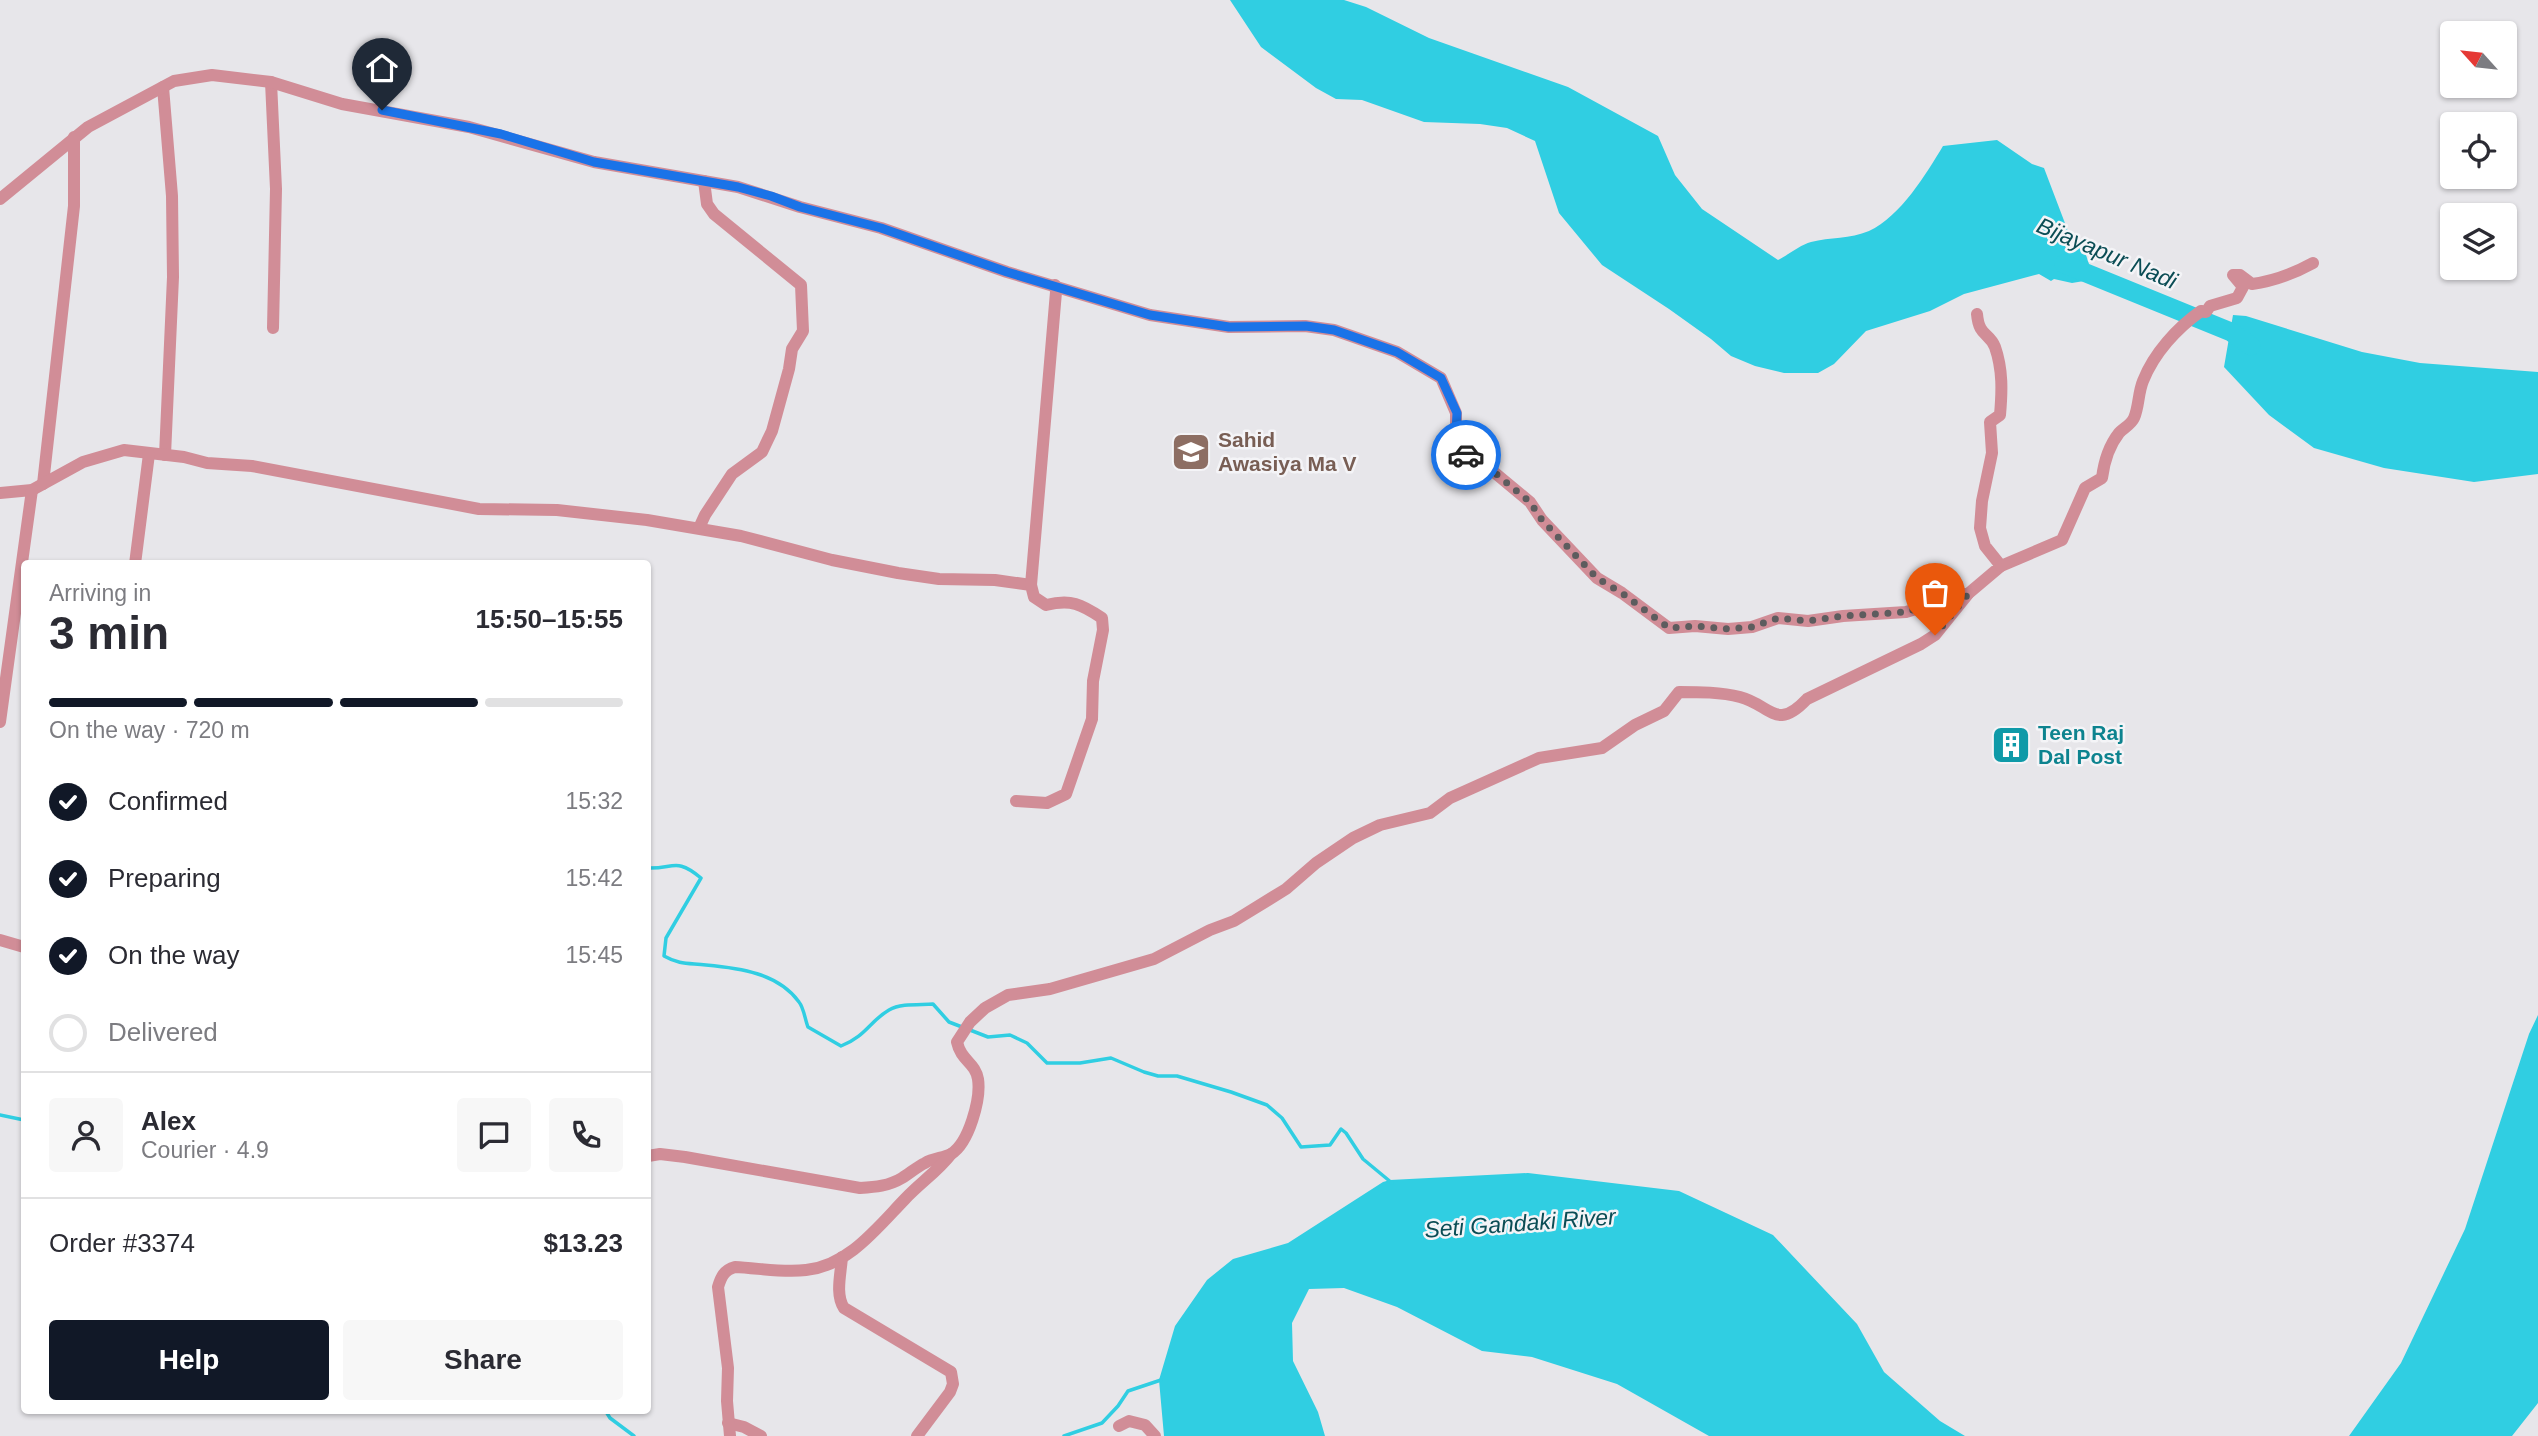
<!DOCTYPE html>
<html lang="en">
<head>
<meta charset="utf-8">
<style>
  body { margin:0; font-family:Arial,sans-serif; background:#f7f7f7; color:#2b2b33; height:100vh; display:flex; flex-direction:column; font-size:26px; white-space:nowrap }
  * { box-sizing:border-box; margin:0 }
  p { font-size:23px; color:#7c7c81 }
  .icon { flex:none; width:38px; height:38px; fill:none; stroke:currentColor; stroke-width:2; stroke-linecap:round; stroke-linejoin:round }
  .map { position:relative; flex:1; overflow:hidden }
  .sheet { position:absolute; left:21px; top:560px; width:630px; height:854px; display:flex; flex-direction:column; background:#fff; border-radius:7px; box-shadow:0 2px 5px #0004 }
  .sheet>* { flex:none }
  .needle { width:46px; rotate:297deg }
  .controls { position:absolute; left:2440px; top:21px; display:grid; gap:14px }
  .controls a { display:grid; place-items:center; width:77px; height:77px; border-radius:7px; background:#fff; box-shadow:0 2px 5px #0004; font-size:35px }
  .pin { position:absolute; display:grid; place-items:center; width:60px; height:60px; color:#fff; margin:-72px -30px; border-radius:50% 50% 50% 0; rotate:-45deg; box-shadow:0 0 7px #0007 }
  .pin .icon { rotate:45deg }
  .courier { position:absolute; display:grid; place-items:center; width:70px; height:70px; margin:-35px; border:5px solid #1a73e8; border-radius:50%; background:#fff; color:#222; box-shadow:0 2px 9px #0007 }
  .head em { font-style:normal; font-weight:700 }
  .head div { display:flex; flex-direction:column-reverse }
  .head { display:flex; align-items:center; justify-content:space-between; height:119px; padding:0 28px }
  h1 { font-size:46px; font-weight:700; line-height:52px }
  .bar { display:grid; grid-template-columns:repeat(4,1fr); gap:10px 7px; align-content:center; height:84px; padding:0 28px }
  .bar i { height:9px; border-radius:5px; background:#e1e1e2 }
  .bar .on { background:#111827 }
  .bar p { grid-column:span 4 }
  .line { display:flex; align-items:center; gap:18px; padding:0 28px; border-top:2px solid #e1e1e2 }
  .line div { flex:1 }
  .round { display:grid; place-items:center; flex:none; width:74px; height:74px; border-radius:7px; background:#f7f7f7 }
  ol { padding:0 28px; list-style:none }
  li { display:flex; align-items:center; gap:21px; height:77px }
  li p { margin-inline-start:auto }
  li .icon { padding:7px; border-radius:50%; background:#111827; color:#fff; stroke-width:4 }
  li:last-child { color:#7c7c81 }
  li i { width:38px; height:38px; border:4px solid #e1e1e2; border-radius:50% }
  .button { display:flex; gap:14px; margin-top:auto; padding:14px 28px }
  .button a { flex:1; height:80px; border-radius:7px; background:#111827; color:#fff; font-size:28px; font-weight:700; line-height:80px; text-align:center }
  .button a+a { background:#f7f7f7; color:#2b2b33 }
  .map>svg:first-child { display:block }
  .water { fill:#30cee2 }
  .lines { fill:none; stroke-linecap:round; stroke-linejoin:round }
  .stream { stroke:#30cee2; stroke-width:3.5 }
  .river { stroke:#30cee2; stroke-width:19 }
  .street { stroke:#d18d97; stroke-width:12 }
  .done { stroke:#5d5c5e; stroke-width:7; stroke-dasharray:0 12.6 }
  .route { stroke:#1a73e8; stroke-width:9 }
  .labels { text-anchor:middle; stroke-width:5; stroke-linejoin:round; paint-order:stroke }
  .education-label { font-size:21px; font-weight:bold; fill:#785e54; stroke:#f4f4f7; text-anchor:start }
  .culture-label { font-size:21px; font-weight:bold; fill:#0d838f; stroke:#f4f4f7; text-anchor:start }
  .water-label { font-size:23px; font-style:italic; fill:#0b4d55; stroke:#f4f4f7 }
</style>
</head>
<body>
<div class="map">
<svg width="2538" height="1436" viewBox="0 0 2538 1436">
  <rect width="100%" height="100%" fill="#e7e6ea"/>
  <g class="water">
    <path d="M1230,0H1344L1366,7L1429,38L1568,87L1658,136L1675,175L1702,209L1778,260C1788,255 1800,245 1811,242C1830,237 1850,239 1869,231C1901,216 1926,174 1943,146L1997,140L2032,164L2044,168L2071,239L2086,255L2089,264L2084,281L2072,283L2054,279L2051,281L2039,274L1964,294L1930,311L1866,331L1834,364L1818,373H1784L1755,366L1731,356L1711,339L1669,309L1602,265L1559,213L1535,141L1507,128L1480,124L1424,122L1362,100L1336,99L1316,88L1261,47Z"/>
    <path d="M2233,315L2246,316L2362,352L2420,363L2538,372V474L2474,482L2384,468L2314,448L2269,415L2224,367Z"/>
    <path d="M2538,1015V1403L2512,1436H2349L2401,1363L2465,1229L2529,1034Z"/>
    <path d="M1528,1173L1679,1191L1773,1235L1857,1324L1884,1372L1940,1421L1965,1436H1709L1617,1384L1532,1357L1482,1351L1397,1307L1344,1288L1309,1289L1292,1323L1293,1361L1318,1412L1325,1436H1164L1159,1380L1175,1326L1207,1280L1233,1259L1288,1243L1383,1182L1390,1180Z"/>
  </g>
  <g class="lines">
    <g class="stream">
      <path d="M648,868C674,869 676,857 701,878L666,938L664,956C680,965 688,963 706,965C739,968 778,973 799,1002C804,1008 805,1020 808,1027L841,1046C866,1036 870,1021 889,1010C901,1003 920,1005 933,1004L949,1022L962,1027"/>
      <path d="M970,1030L988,1037L1010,1035L1027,1043L1047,1063H1080L1111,1058L1144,1072L1158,1076H1177L1231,1092L1267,1105L1282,1118L1301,1147L1330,1145L1341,1129L1346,1133L1363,1159L1392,1183"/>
      <path d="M0,1115L24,1120"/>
      <path d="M605,1410L610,1418L634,1436"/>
      <path d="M1064,1436L1102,1423L1118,1406L1128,1391L1161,1380"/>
    </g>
    <path class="river" d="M2064,264L2231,332L2251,346"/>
    <g class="street">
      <path d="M271,82L276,189L273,328"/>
      <path d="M163,87L172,196L173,277L165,455"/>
      <path d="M0,199L88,127L174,81L212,75L271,82L342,104L469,127L594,162L738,187L800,207L881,228L1007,272L1150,315L1229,327L1305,326L1334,330L1397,352L1441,378L1456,413V432L1459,449L1472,461L1483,463L1530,502L1542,520L1597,578L1622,593L1669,628L1695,626L1728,629L1752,627L1778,618L1808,621L1843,616L1906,612L1969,593L2001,566L1985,546L1980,528L1982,501L1992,453L1990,422L2000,415C2002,392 2003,370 1995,347C1989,332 1979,337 1977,314"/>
      <path d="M43,484L74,206V137"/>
      <path d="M0,493L32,490L83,462L124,450L184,457L207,463L252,466L479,509L557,510L647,520L741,536L832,560L898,573L939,579L995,580L1031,585L1034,597L1046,605C1071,599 1081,604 1102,618L1103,630L1093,681L1092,719L1066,794L1047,803L1016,801"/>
      <path d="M699,528L705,515L732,474L762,452L772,431L789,369L792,349L803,331L801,285L714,214L707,204L704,181"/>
      <path d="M135,564L149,454"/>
      <path d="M2001,566L2062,540L2085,488L2102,478C2104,462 2108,447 2119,433C2123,428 2131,425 2134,418C2139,407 2138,393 2143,381C2154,353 2177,328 2201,311L2206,312L2210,306L2237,298L2243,287L2233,275H2240L2252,284C2275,281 2293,274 2313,263"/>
      <path d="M1031,585L1056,292L1055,285"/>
      <path d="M0,722L32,490"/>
      <path d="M0,940L24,947"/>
      <path d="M648,1156L660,1154L685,1157L860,1188C875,1187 889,1186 902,1178C910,1173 917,1167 925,1163C933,1158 943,1158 951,1154C969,1143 981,1099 978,1079C975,1062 961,1061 957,1042L970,1022L985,1008L1008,995L1050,989L1154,959L1210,930L1234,921L1286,889L1316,863L1353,838L1380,825L1430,813L1450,798L1539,758L1602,748L1635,725L1664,711L1679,692C1699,692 1721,692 1740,697C1771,705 1776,732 1807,699L1921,644L1935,635L1968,594"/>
      <path d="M842,1257C841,1273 835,1295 844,1308L951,1372L953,1384L950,1392L917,1436"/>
      <path d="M728,1423L744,1427L761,1436"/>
      <path d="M1119,1426L1129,1421L1145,1425L1155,1436"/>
      <path d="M730,1436L727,1401L728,1368L718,1287C721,1277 724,1270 735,1267C758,1268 783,1273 806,1270C848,1266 877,1228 905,1199C920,1183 938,1171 951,1154"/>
    </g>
  </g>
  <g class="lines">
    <path class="done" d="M1466,455L1472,461L1483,463L1530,502L1542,520L1597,578L1622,593L1669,628L1695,626L1728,629L1752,627L1778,618L1808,621L1843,616L1906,612L1969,593L1935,635"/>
    <path class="route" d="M382,110L501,134L594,162L738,187L771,196L800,207L881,228L1007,272L1150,315L1229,327L1306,326L1334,330L1397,352L1441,378L1457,413L1456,432L1460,449L1466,455"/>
  </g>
  <defs>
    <g id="school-square" transform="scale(2.0125)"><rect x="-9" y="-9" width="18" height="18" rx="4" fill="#8d6e63" stroke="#f4f4f7"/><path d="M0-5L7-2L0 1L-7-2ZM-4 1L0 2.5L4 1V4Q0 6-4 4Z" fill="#fff"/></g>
    <g id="building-square" transform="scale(2.0125)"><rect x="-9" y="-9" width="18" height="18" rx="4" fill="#0f9aa8" stroke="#f4f4f7"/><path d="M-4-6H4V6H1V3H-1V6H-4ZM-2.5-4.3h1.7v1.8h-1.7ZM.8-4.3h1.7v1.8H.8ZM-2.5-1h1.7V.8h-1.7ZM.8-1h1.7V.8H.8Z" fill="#fff"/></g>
  </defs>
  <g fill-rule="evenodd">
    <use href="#school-square" x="1191" y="452"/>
    <use href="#building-square" x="2011" y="745"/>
  </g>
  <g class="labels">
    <g class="education-label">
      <text x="1218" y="447">Sahid<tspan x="1218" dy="24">Awasiya Ma V</tspan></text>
    </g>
    <g class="culture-label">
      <text x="2038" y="740">Teen Raj<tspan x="2038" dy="24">Dal Post</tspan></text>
    </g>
    <g class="water-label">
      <text transform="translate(2107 253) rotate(23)" y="8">Bijayapur Nadi</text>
      <text transform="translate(1520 1223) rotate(-4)" y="8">Seti Gandaki River</text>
    </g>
  </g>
</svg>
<div class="controls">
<a><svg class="needle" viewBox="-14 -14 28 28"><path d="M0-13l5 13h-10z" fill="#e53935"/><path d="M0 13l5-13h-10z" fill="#7c7c81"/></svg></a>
<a><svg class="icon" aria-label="locate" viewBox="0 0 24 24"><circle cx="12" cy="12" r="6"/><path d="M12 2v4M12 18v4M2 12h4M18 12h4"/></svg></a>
<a><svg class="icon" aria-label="layers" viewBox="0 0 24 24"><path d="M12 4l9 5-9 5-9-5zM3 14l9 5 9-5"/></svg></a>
</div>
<div class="pin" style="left:1935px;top:635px;background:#ea580c"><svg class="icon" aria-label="bag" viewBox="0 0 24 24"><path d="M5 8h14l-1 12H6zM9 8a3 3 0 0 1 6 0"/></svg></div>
<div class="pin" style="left:382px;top:110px;background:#1f2937"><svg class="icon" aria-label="home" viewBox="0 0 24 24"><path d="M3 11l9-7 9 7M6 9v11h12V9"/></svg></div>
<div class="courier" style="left:1466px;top:455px"><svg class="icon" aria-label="car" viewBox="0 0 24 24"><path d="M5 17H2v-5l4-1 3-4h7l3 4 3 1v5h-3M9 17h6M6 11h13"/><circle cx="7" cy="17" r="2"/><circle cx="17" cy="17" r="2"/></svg></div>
<section class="sheet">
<div class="head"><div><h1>3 min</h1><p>Arriving in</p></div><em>15:50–15:55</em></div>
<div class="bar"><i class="on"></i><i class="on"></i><i class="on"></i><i></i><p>On the way · 720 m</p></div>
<ol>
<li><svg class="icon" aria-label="check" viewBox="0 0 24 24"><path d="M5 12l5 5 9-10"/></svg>Confirmed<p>15:32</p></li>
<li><svg class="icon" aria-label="check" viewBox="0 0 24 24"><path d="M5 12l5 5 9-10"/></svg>Preparing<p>15:42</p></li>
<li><svg class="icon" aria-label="check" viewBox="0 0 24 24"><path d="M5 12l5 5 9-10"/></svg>On the way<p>15:45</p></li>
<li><i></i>Delivered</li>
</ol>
<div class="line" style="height:126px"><a class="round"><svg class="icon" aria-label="person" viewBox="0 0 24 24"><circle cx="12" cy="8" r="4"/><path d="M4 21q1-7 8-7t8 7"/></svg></a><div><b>Alex</b><p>Courier · 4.9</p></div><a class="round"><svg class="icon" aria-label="chat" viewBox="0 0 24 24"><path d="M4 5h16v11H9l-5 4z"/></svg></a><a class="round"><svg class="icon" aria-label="phone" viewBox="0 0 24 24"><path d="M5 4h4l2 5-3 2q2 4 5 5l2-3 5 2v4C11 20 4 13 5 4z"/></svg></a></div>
<div class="line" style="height:91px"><div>Order #3374</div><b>$13.23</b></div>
<div class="button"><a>Help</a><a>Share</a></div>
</section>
</div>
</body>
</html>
